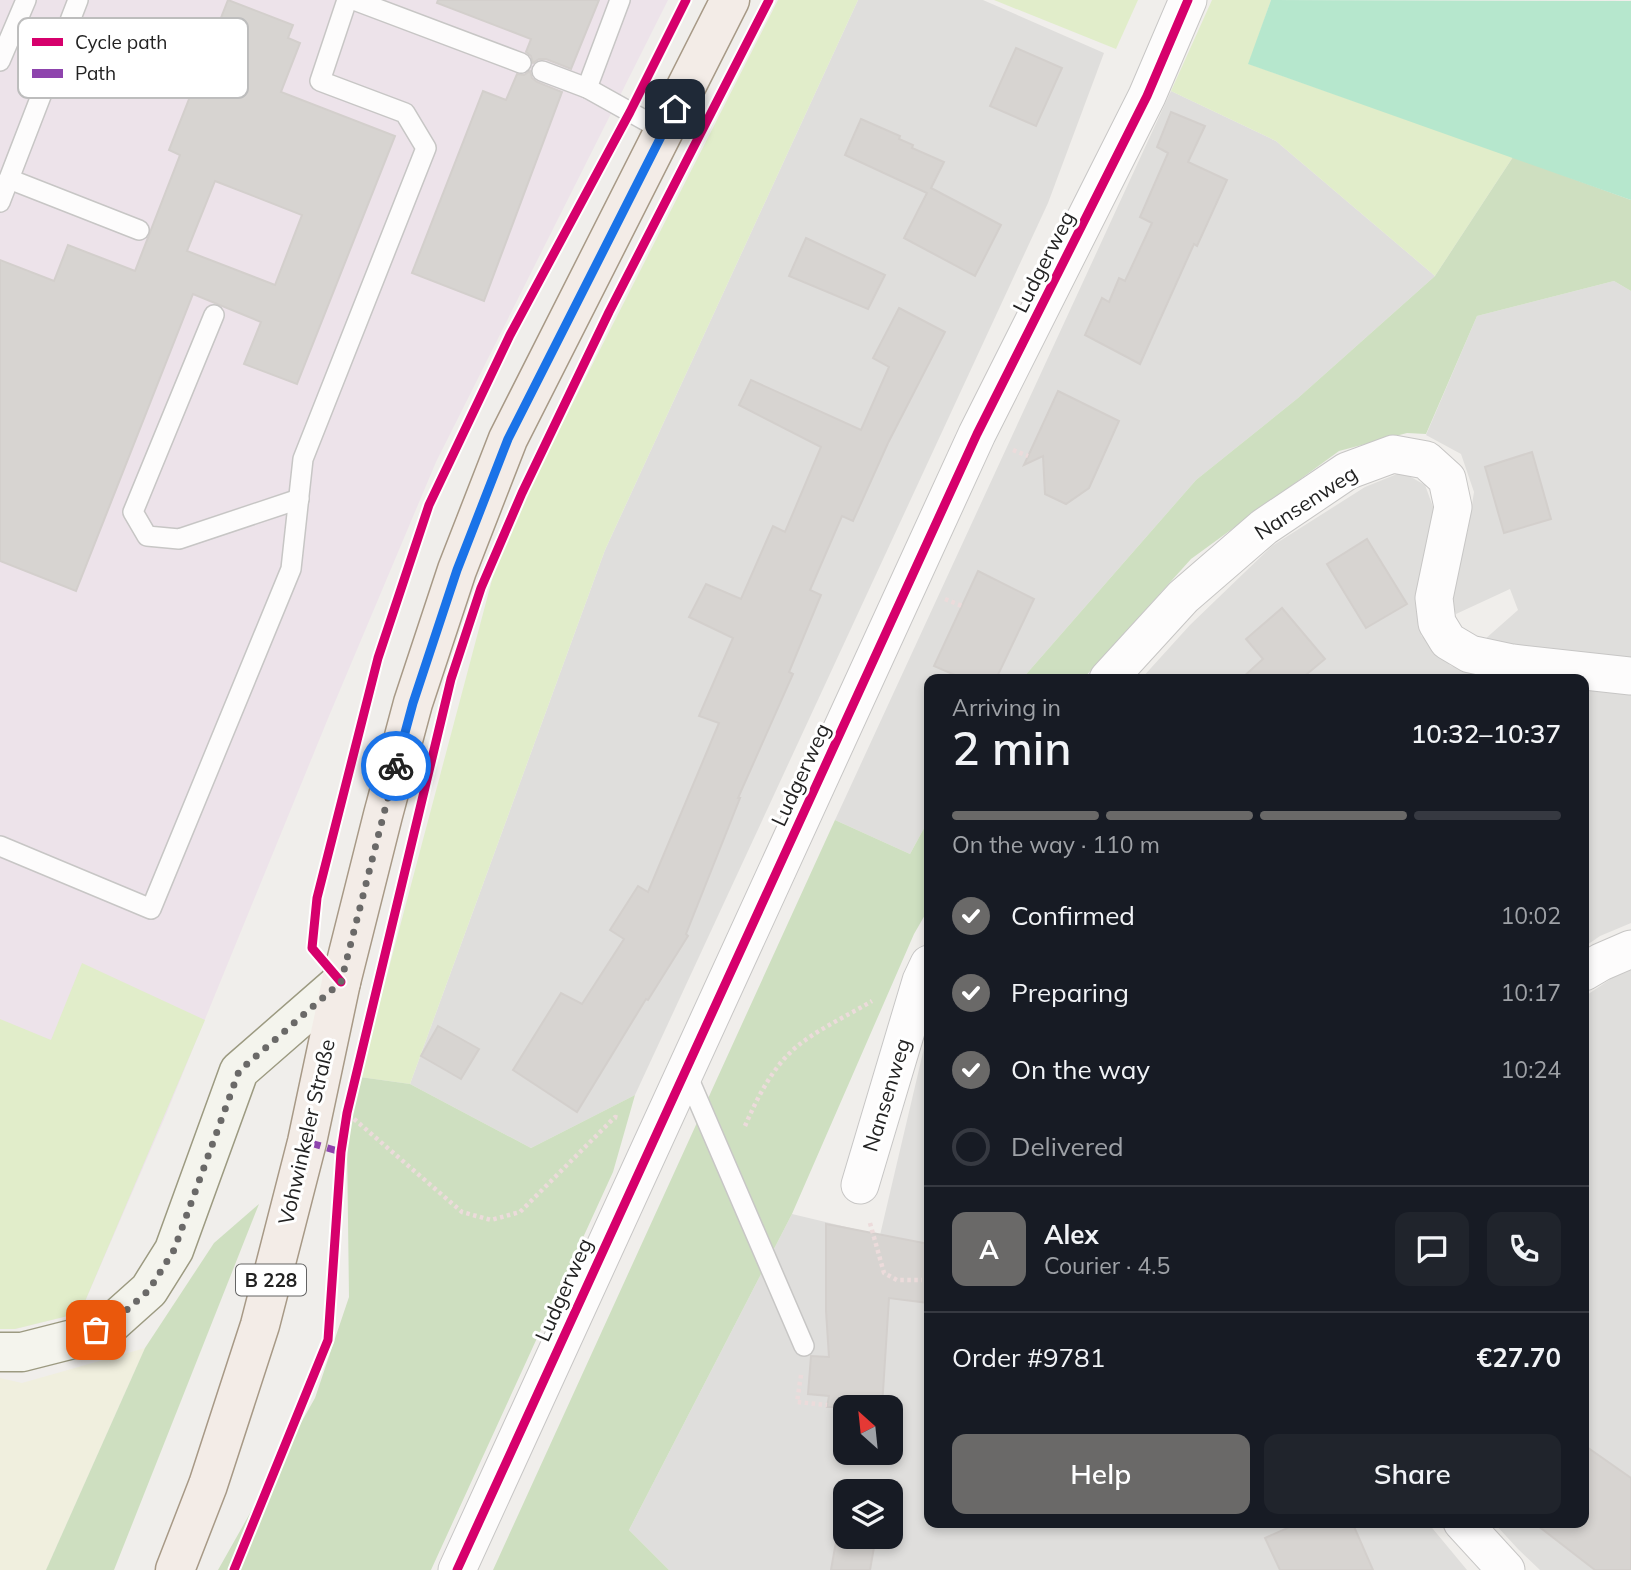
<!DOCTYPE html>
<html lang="en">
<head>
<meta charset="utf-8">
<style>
  body { margin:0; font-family:Mulish,sans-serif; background:#20242c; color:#f1f3f6; height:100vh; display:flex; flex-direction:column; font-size:26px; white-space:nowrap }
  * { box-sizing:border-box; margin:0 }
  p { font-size:23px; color:#9ea1a6 }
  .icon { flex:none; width:38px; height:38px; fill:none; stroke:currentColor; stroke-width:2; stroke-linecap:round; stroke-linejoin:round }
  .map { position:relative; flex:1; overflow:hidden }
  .panel { position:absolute; left:924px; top:674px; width:665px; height:854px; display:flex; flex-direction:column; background:#171b24; border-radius:14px; box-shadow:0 4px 10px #0003 }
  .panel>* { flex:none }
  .needle { width:46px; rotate:333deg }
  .fabs { position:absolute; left:833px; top:1395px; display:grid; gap:14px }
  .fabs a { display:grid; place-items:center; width:70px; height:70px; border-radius:14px; background:#171b24; box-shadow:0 4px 10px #0003; font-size:35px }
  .pin { position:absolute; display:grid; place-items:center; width:60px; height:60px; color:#fff; margin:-30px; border-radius:14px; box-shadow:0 4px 10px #0006 }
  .courier { position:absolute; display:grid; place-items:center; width:70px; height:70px; margin:-35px; border:5px solid #1a73e8; border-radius:50%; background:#fff; color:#222; box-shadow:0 2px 9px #0007 }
  .head em { font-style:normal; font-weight:600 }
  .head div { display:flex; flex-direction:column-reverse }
  .head { display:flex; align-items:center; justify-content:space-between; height:119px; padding:0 28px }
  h1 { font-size:46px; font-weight:600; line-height:52px }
  .bar { display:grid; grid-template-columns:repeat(4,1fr); gap:10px 7px; align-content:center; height:84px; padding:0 28px }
  .bar i { height:9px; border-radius:5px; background:#363941 }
  .bar .selected { background:#6a6968 }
  .bar p { grid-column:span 4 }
  .line { display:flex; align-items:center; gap:18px; padding:0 28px; border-top:2px solid #363941 }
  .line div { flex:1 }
  .round { display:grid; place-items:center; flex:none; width:74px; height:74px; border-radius:14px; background:#20242c }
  ol { padding:0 28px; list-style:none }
  li { display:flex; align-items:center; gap:21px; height:77px }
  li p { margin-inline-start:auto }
  li .icon { padding:7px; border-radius:50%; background:#6a6968; color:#fff; stroke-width:4 }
  li:last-child { color:#9ea1a6 }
  li i { width:38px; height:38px; border:4px solid #363941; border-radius:50% }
  .action { display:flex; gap:14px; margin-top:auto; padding:14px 28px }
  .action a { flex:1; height:80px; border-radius:14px; background:#6a6968; color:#fff; font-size:28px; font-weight:600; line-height:80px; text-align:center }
  .action a+a { background:#20242c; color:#f1f3f6 }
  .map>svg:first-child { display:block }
  .residential { fill:#dfdedc; fill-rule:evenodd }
  .industrial { fill:#ede3ea }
  .farmland { fill:#f0efde }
  .grass { fill:#e1edca }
  .forest { fill:#cedfc0 }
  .pitch { fill:#b6e7cd }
  .building { fill:#d7d4d1; stroke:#d3cfcc; stroke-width:2; fill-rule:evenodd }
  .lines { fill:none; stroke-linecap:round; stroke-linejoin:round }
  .lane-casing { stroke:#c7c6c5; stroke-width:22 }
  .street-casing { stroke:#c7c6c5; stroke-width:39 }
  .secondary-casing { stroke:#9c9a81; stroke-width:41 }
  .primary-casing { stroke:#a79986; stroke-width:41 }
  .path { stroke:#ecdbdb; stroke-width:4.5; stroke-dasharray:3.5 3.5; stroke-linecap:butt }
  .lane { stroke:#fdfcfc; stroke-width:19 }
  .street { stroke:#fdfcfc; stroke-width:37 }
  .secondary { stroke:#f4f4ed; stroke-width:38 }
  .primary { stroke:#f3ece7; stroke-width:38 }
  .quiet { stroke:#8e44ad; stroke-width:7; stroke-dasharray:14 7; stroke-linecap:butt }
  .cycleway-casing { stroke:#fff; stroke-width:13 }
  .cycleway { stroke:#d6006c; stroke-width:9 }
  .done { stroke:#6a6968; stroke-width:7; stroke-dasharray:0 12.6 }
  .route { stroke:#1a73e8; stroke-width:9 }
  .labels { text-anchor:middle; stroke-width:6; stroke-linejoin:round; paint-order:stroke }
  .shield { fill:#fff; stroke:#646464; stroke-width:2 }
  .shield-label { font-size:19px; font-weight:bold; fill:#222 }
  .street-label { font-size:21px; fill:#222; stroke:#fff }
  .key { fill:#fff; stroke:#bdbdbd; stroke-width:2 }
  .key-label { font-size:19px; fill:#222 }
</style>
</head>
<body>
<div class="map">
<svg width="1631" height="1570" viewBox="0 0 1631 1570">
  <rect width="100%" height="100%" fill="#f0eeeb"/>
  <g class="residential">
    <path d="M858,0H983L1104,53L1048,203L635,1095L531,1148L410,1084L605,550Z"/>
    <path d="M1171,91L1276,141L1435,276L1298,398L1196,480L1022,679H929V819L910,854L835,820Z"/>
    <path d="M1614,281L1631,291V660L1496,647L1484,640L1518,610L1510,589L1456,614L1449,597L1468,530L1474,492L1461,454L1426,435L1477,316Z"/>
    <path d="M1402,472L1425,485L1436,515L1418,591L1421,635L1451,666L1528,679H1141L1190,625L1272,546L1365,487Z"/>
    <path d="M1584,685L1631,690V923L1600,936L1584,947Z"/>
    <path d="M1631,969V1570H1540L1518,1549L1494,1523L1584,1522V997L1612,978Z"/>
    <path d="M929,1027V1522L1428,1523L1467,1570H669L629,1530L792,1214L880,1235ZM845,1407H891V1452H845ZM845,1491H891V1536H845Z"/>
  </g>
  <path class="industrial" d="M0,0H668L436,462L329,716L165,1117L80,1313L15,1329H0Z"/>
  <path class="farmland" d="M145,1348L46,1570H0V1378L22,1383Z"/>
  <g class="grass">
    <path d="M778,0H858L605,550L410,1084L360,1077L502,542Z"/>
    <path d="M994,0H1138L1116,49Z"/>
    <path d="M1212,0H1271L1249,64L1513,157L1435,276L1276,141L1171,91Z"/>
    <path d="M82,963L205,1020L80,1313L15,1329H0V1019L51,1040Z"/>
  </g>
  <g class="forest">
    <path d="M1513,157L1631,200V291L1614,281L1477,316L1426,434L1407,433L1339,451L1191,559L1083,679H1022L1196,480L1298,398L1435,276Z"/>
    <path d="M929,819V908L914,934L792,1214L629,1530L669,1570H493L835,820L910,854Z"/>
    <path d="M360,1077L410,1084L531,1148L635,1095L613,1172L431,1570H218L315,1398L349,1297L347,1144Z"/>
    <path d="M259,1204L114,1570H46L145,1348L214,1243Z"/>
  </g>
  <path class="pitch" d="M1271,0L1631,1V200L1248,64Z"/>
  <g class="building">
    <path d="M228,0L293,25L288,38L300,43L281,92L395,136L297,384L244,364L261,322L193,294L76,591L0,561V260L54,281L68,245L135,271L180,155L169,150ZM215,181L302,215L275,285L187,251Z"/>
    <path d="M438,0H599L571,69L546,59H539L533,63L531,56L526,52L531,39L437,3Z"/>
    <path d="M1016,48L1062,68L1036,126L990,106Z"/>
    <path d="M530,71L532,78L537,82L562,92L484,301L412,273L483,91L506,100L517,74L524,75Z"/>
    <path d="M1171,112L1205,126L1188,162L1227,180L1197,246L1194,244L1140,364L1085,335L1102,298L1109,302L1119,278L1125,281L1152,223L1140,217L1168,153L1157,147Z"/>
    <path d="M861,119L900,136L899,139L913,145L912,148L944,162L931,188L1001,225L975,276L904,238L927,193L845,155Z"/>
    <path d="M806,238L885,275L868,309L789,276Z"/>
    <path d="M899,308L945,332L888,443L853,521L842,516L810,590L821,595L789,672L793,674L738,798H740L686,934L688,936L648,1000L646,999L577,1112L513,1070L561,993L582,1004L624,939L610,930L638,886L648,892L719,723L699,716L733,638L689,617L706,584L741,599L773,526L785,532L821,447L739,405L751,380L861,430L889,367L873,358Z"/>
    <path d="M1058,391L1119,421L1089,488L1066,504L1045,494L1043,456L1024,465Z"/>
    <path d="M1532,452L1551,519L1504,533L1485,467Z"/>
    <path d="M1367,539L1407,604L1366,628L1327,564Z"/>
    <path d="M978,571L1034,599L996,679H964L934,666Z"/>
    <path d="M1282,608L1325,659L1301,679H1241L1263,659L1246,639Z"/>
    <path d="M438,1026L479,1049L461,1079L421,1056Z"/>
    <path d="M826,1224L929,1244V1303L889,1298L882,1407H827L829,1396L808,1394L811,1356L829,1357L826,1311Z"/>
    <path d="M1584,1445L1631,1478V1570H1595L1533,1522H1584Z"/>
    <path d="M1301,1522H1352L1373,1570H1280L1265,1538Z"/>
    <path d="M837,1536H876L870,1570H831Z"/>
  </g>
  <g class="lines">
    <g class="lane-casing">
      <g id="lane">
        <path d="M354,0L521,63"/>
        <path d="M0,61L26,0"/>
        <path d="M542,71L587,88L664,131"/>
        <path d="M587,88L620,0"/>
        <path d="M9,179L139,230"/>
        <path d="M0,202L78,0"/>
        <path d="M214,315L133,512L147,536L179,539L299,499"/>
        <path d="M0,846L151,909L291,569L303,459L426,148L405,113L320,81L347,0"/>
        <path d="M685,1070L804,1346"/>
      </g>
    </g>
    <g class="street-casing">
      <g id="street">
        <path d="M1108,679L1183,597L1264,527L1347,471L1393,454L1426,460L1447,479L1453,507L1434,598L1437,623L1448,641L1470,654L1512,663L1631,676"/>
        <path d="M1584,972L1601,962L1631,949"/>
        <path d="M860,1185L921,981L929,964"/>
        <path d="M1462,1522L1506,1570"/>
        <path d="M457,1570L977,434L1147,96L1188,0"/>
      </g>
    </g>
    <g class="secondary-casing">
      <path id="secondary" d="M0,1352H22L81,1337L111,1324L149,1290L174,1250L239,1071L341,982"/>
    </g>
    <g class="primary-casing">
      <path id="primary" d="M175,1570L208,1485L260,1325L307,1142L341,982L383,815L413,703L457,570L508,439L730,0"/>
    </g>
    <g class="path">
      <path d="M1013,450L1028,456"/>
      <path d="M945,599L962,606"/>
      <path d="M354,1119L462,1212L491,1220L520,1212L615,1117L619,1118"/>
      <path d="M745,1126C758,1096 774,1064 800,1044C822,1027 849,1015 872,1001"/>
      <path d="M870,1223L884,1273L897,1280H922"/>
      <path d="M801,1375L797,1402L827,1405"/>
    </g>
    <use href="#lane" class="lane"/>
    <use href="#street" class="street"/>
    <use href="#secondary" class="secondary"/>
    <use href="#primary" class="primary"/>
    <path class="quiet" d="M307,1142L341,1152"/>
    <g class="cycleway-casing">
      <g id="cycleway">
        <path d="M341,982L312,948L317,898L378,658L429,505L510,335L630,112L686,0"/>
        <path d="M234,1570L328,1340L341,1152L347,1113L451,679L481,588L522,493L609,312L769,0"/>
        <path d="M457,1570L977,434L1147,96L1188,0"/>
      </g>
    </g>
    <use href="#cycleway" class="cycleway"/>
  </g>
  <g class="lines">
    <path class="done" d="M96,1330L111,1324L149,1290L174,1250L239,1071L341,982L396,766"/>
    <path class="route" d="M396,766L413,703L457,570L508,439L675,109"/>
  </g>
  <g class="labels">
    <rect class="shield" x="236" y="1264.5" width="70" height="31" rx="5"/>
    <g class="shield-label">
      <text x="271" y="1287">B 228</text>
    </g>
    <g class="street-label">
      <text transform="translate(1044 262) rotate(-63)" y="7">Ludgerweg</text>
      <text transform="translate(1306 503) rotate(-33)" y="7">Nansenweg</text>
      <text transform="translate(801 775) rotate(-65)" y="7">Ludgerweg</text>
      <text transform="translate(887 1095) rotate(-73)" y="7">Nansenweg</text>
      <text transform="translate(307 1132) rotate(-77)" y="7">Vohwinkeler Straße</text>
      <text transform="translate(564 1290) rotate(-66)" y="7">Ludgerweg</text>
    </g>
  </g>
  <rect x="18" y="18" width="230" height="80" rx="10" class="key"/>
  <rect x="32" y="38" width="31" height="8" fill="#d6006c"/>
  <rect x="32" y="69" width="31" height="9" fill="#8e44ad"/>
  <g class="key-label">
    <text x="75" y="49">Cycle path</text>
    <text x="75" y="80">Path</text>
  </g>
</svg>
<div class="fabs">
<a><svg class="needle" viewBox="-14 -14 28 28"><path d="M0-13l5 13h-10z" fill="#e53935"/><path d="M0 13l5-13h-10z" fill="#9ea1a6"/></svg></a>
<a><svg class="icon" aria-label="layers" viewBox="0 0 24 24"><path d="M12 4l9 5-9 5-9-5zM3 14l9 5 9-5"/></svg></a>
</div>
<div class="pin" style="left:96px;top:1330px;background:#ea580c"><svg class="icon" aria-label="bag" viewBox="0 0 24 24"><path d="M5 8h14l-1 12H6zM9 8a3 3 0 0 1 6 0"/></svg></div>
<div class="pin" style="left:675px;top:109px;background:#1f2937"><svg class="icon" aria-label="home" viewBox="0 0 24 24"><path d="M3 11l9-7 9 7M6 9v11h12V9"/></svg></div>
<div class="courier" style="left:396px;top:766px"><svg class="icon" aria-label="bike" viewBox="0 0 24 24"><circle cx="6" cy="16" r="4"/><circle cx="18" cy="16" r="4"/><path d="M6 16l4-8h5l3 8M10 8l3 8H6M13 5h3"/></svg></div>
<section class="panel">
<div class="head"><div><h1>2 min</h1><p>Arriving in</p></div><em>10:32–10:37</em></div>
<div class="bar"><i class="selected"></i><i class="selected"></i><i class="selected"></i><i></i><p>On the way · 110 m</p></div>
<ol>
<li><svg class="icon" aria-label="check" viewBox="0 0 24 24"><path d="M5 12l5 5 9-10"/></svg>Confirmed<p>10:02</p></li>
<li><svg class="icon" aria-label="check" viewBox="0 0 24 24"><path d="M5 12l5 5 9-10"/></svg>Preparing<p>10:17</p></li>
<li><svg class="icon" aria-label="check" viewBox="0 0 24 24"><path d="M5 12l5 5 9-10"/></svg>On the way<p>10:24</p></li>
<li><i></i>Delivered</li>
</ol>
<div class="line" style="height:126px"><b class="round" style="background:#6a6968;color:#fff">A</b><div><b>Alex</b><p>Courier · 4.5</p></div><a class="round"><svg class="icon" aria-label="chat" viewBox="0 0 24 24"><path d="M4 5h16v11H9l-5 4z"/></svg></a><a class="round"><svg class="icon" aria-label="phone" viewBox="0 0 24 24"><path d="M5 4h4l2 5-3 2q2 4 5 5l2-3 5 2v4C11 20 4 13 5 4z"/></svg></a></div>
<div class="line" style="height:91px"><div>Order #9781</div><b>€27.70</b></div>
<div class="action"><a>Help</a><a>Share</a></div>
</section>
</div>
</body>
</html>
